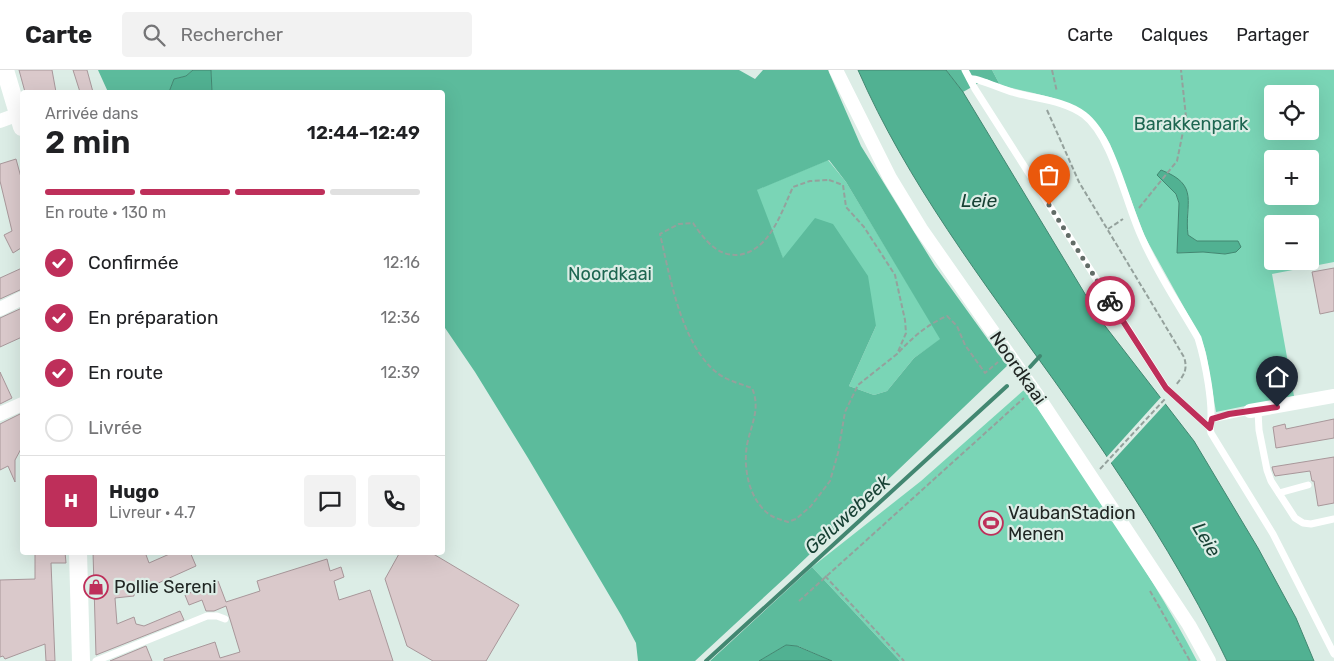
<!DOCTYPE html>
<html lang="fr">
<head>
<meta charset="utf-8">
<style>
  body { margin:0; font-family:Rubik,sans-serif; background:#f2f2f2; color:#202124; height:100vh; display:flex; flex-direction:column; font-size:19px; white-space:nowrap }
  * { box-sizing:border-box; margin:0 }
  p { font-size:16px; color:#757577 }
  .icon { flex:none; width:28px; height:28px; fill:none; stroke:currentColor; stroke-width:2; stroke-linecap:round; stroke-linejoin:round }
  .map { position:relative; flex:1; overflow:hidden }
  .panel { position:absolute; left:20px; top:20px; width:425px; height:465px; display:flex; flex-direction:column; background:#fff; border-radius:5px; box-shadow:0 5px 20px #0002 }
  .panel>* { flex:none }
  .fabs { position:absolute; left:1264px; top:15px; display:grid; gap:10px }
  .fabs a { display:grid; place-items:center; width:55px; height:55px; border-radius:5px; background:#fff; box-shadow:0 5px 20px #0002; font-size:25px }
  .pin { position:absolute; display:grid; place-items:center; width:42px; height:42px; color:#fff; margin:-51px -21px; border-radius:50% 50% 50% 0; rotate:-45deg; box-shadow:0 0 5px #0007 }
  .pin .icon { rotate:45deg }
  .courier { position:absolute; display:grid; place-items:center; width:50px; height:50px; margin:-25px; border:4px solid #be2f5a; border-radius:50%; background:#fff; color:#222; box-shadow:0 1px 6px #0007 }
  .summary em { font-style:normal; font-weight:600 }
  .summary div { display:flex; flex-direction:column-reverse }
  .summary { display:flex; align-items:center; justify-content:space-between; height:85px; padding:0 25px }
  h1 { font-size:32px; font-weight:600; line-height:38px }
  .bar { display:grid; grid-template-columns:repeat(4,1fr); gap:8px 5px; align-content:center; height:60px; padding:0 25px }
  .bar i { height:6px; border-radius:4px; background:#e0e0e0 }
  .bar .active { background:#be2f5a }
  .bar p { grid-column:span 4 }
  .line { display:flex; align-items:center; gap:12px; padding:0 25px; border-top:1px solid #e0e0e0 }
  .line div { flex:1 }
  .round { display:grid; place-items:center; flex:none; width:52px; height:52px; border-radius:5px; background:#f2f2f2 }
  ol { padding:0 25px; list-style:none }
  li { display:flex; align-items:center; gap:15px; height:55px }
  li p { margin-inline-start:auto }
  li .icon { padding:5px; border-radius:50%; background:#be2f5a; color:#fff; stroke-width:4 }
  li:last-child { color:#757577 }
  li i { width:28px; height:28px; border:2px solid #e0e0e0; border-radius:50% }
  header { display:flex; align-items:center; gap:30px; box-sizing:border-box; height:70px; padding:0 25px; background:#fff; border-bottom:1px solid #e0e0e0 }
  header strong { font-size:24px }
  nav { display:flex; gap:28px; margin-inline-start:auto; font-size:18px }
  .search { width:350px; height:45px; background:#f2f2f2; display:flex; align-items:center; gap:12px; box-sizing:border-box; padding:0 18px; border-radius:5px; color:#757577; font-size:19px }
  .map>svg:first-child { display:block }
  .green { fill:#7ad5b6; fill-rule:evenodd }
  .forest { fill:#5cbb9c; fill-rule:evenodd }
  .water { fill:#51b192; stroke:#428771 }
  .pier { fill:#dcede6 }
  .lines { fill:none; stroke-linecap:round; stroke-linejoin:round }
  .stream { stroke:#428771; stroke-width:4 }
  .building { fill:#dac9cb; stroke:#a8979a }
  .path { stroke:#94a19c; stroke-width:2; stroke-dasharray:5 2.5; stroke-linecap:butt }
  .service { stroke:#fff; stroke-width:7 }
  .minor { stroke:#fff; stroke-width:14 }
  .tertiary { stroke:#fff; stroke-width:18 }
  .done { stroke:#626c67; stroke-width:5; stroke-dasharray:0 9 }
  .route { stroke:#be2f5a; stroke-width:6 }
  .labels { text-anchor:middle; stroke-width:4.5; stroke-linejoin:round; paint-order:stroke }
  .park-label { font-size:18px; fill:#1d6651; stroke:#dcede6 }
  .street-label { font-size:18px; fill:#202623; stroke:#dcede6 }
  .poi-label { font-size:18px; fill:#202623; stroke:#dcede6; text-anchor:start }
  .water-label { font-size:19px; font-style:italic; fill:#174134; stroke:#dcede6 }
</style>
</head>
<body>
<header>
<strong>Carte</strong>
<div class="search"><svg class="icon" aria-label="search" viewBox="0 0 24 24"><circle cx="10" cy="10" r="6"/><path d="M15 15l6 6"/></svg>Rechercher</div>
<nav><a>Carte</a><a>Calques</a><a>Partager</a></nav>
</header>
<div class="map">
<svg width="1334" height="591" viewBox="0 0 1334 591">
  <rect width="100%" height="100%" fill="#dcede6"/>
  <g class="green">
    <path d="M992,0H1334V192L1272,204L1294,326L1216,342L1206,283L1201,268L1145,167L1110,74C1088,28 1045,27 1000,15ZM1272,24H1310V61H1272ZM1272,89H1310V126H1272ZM1161,100C1200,115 1185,134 1187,165L1197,171H1238L1225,184L1203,182L1178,183L1179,133L1176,124ZM1272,154H1310V191H1272Z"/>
    <path d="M828,90L846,112L941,269L914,288L887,321L874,325L849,316L876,256L783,189L756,120Z"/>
    <path d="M1025,319C1084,408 1148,496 1197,591H900L812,497L921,411Z"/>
  </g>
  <g class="forest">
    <path d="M98,0H193L186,6L174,9L169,22H108Z"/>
    <path d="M211,0H739L755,9L763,0H828L861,76L874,97L935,196L1002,289L1008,295L787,506L695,591H638L636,573L621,545L528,388L475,302L443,255L442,22H212ZM829,90L846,112L940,269L914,288L887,321L874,325L849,316L876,256L868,206L833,154L815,148L783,188L757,120Z"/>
    <path d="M946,0H992L1000,15L986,9L963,22Z"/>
    <path d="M812,497L900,591H832L798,576L786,575L759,591H710Z"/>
  </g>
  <g class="water">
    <path d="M193,0H211L212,22H169L174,9L186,6Z"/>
    <path d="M858,0H946L963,22L1102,252L1194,371L1258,478L1296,548L1314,591H1227C1179,491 1117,399 1053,309C982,210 907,112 858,0Z"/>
    <path d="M1161,100C1201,115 1184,134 1188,165L1197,171H1238L1241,177L1236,182L1225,184L1203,182L1177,183L1179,133L1176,124L1157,105Z"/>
    <path d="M786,575L797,576L832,591H759Z"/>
  </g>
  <path class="pier" d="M1162,326L1167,332L1109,395L1105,389Z"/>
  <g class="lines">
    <g class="stream">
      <path d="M1030,297L1040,286"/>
      <path d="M706,591L1007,316"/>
    </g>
  </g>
  <g class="building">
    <path d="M19,0H52L56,22H25Z"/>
    <path d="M73,0H87L93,22H80Z"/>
    <path d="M16,89L22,111V182L21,178L13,183L4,165L12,161L0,111V94Z"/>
    <path d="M22,198V219L0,229V208Z"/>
    <path d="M1334,198V241L1320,244L1312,202Z"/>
    <path d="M22,238V267L0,277V248Z"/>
    <path d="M0,302L12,328L0,334Z"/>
    <path d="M22,343V377L15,390V412L8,396L0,400V354Z"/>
    <path d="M1334,349V368L1276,378L1273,357L1285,354L1286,359Z"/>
    <path d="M1334,387V433L1318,436L1314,411H1312L1310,401L1275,406L1273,401L1272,397Z"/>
    <path d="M35,482H65L66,493H51L55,591H46L45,574L5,589L3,586L0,587V510L35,509Z"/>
    <path d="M93,482H145L149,493L174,482H190L196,496L134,524V526L115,528L117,554L134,547L136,554L144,556L180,541L184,550L96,585Z"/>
    <path d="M400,482H430L519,535L486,591H433L407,576L385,509Z"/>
    <path d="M327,489L330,501L341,497L344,507L334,511L339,530L370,520L393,591H164V589L215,572L220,588L240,582L226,536L214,541H206L202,530L189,535L185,525L218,511L226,532L260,521L257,511Z"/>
    <path d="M146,576L152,591H110Z"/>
  </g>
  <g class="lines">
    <g class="path">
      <path d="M1052,0L1057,22"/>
      <path d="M1047,40L1079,112L1184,287C1188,300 1184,305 1176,315"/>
      <path d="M829,110L843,115L846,137L864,157L895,205L905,250L906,263L897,284L858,315L845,342L838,383L830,411L811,436L796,449L788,452C782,450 774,448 770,445C749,430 743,399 747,375C751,354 761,339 752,318C741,314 725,310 716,302C681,273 670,207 660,164L679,154L693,153C697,159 702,166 707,171C728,194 755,187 771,162C780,149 786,132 793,117L810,111Z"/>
      <path d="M1139,138L1177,91L1186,47L1181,0"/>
      <path d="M1108,159L1123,149"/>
      <path d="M899,282C913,267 928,254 947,246L957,256L965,275L985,303L998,292"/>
      <path d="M1100,399L1165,329"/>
      <path d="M825,506L904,591"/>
      <path d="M1150,521L1190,591"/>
      <path d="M799,531L1024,328"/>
    </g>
    <g class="service">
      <path d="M965,0L975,19L1166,318L1210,358L1211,363L1273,464L1334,584"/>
      <path d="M970,9C976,7 1003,20 1012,22C1036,29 1064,30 1084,45C1113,67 1126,135 1142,168C1157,203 1179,235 1198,268C1205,291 1214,335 1210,358"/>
      <path d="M1258,341L1259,360L1267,400L1271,411L1295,448L1303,453L1311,454L1334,449"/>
      <path d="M1211,349L1250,341"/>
      <path d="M1279,423L1308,415"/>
      <path d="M96,591L207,546H217L225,549"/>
    </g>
    <g class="minor">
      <path d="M836,0L890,108L921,159L1037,325L1189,555L1209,591"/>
      <path d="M0,51L19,44"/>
      <path d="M0,239L22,228"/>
      <path d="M1250,341L1334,326"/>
      <path d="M0,344L22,334"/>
    </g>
    <g class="tertiary">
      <path d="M5,0L22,57"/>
      <path d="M78,482L81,591"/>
    </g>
  </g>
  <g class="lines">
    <path class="done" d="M1049,135L1110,231"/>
    <path class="route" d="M1110,231L1166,318L1210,358L1212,349L1229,344L1277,337"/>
  </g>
  <defs>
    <g id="stadium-ring" transform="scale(1.25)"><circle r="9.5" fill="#dcede6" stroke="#be2f5a" stroke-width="1.5"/><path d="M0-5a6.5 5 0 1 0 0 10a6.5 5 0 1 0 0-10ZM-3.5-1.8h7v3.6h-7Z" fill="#be2f5a"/></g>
    <g id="shop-ring" transform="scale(1.25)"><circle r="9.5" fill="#dcede6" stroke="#be2f5a" stroke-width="1.5"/><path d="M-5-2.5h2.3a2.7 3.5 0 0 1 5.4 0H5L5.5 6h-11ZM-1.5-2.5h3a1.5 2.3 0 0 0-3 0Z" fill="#be2f5a"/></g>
  </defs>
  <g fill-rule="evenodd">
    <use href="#stadium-ring" x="991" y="453"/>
    <use href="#shop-ring" x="96" y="517"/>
  </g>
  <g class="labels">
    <g class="park-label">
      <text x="1191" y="60">Barakkenpark</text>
      <text x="610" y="210">Noordkaai</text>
    </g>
    <g class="street-label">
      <text transform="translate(1018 298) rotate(55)" y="6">Noordkaai</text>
    </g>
    <g class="poi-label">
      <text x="1008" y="449">VaubanStadion<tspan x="1008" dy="21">Menen</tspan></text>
      <text x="114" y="523">Pollie Sereni</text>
    </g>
    <g class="water-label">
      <text x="979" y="137">Leie</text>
      <text transform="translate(847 444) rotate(-42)" y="7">Geluwebeek</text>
      <text transform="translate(1207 469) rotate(59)" y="7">Leie</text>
    </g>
  </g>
</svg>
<div class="fabs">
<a><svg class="icon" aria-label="locate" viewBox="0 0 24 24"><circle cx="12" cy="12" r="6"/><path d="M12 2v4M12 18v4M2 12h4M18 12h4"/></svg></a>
<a>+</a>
<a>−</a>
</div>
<div class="pin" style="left:1049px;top:135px;background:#ea580c"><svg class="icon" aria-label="bag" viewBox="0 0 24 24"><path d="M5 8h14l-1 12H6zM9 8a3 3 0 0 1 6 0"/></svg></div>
<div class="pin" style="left:1277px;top:337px;background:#1f2937"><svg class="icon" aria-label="home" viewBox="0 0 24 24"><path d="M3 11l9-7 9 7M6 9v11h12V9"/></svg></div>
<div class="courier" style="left:1110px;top:231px"><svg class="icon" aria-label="bike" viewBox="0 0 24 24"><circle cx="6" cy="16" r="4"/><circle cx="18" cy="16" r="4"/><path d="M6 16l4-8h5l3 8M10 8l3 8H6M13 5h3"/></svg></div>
<section class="panel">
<div class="summary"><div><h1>2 min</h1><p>Arrivée dans</p></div><em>12:44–12:49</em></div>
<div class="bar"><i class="active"></i><i class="active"></i><i class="active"></i><i></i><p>En route · 130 m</p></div>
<ol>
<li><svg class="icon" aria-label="check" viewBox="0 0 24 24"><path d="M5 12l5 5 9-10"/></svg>Confirmée<p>12:16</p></li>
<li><svg class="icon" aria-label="check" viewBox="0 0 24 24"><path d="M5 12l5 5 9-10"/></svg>En préparation<p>12:36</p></li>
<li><svg class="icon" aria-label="check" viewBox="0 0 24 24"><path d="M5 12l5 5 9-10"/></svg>En route<p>12:39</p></li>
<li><i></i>Livrée</li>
</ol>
<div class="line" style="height:90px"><b class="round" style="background:#be2f5a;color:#fff">H</b><div><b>Hugo</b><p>Livreur · 4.7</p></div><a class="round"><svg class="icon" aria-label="chat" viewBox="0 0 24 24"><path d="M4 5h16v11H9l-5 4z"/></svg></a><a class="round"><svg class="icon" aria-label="phone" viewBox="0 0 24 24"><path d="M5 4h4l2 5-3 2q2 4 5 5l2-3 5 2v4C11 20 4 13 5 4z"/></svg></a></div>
</section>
</div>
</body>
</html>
